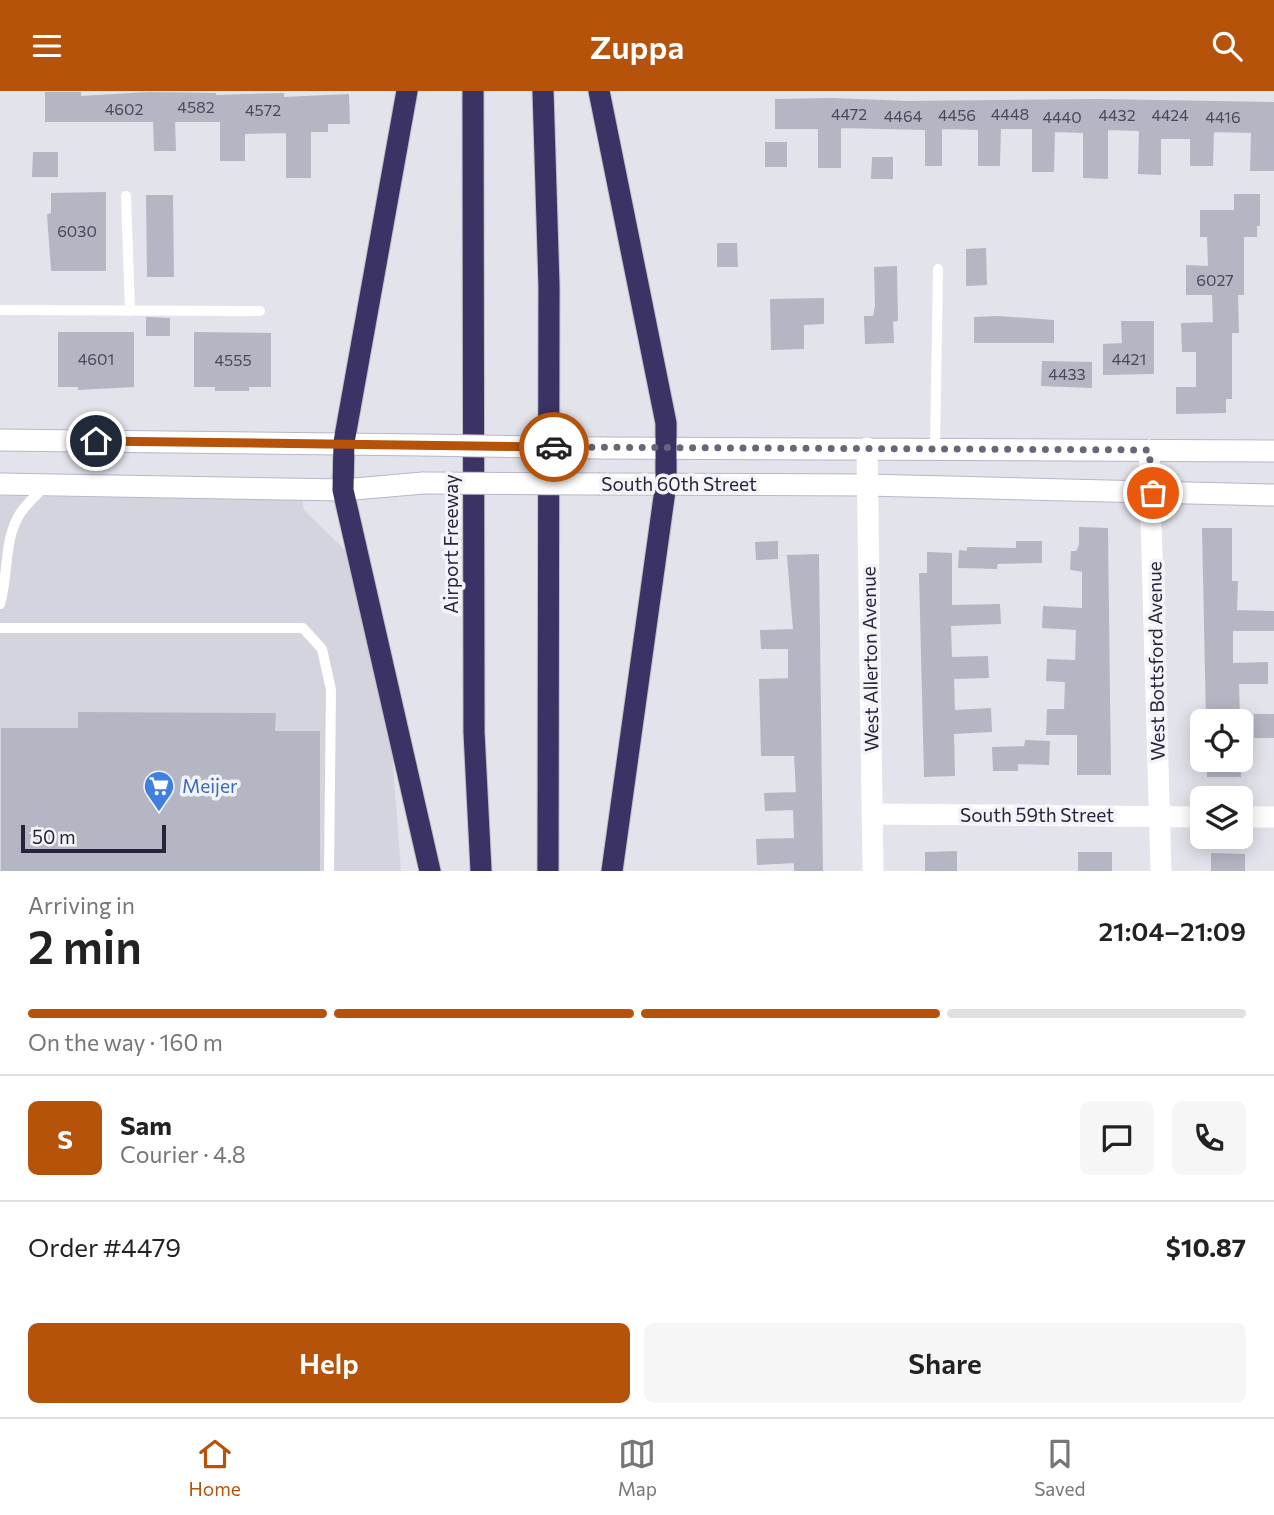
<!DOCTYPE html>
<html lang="en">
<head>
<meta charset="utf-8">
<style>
  body { margin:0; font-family:Commissioner,sans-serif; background:#f6f6f6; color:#222; height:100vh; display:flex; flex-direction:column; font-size:26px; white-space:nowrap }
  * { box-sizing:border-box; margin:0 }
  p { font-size:23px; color:#767676 }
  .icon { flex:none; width:38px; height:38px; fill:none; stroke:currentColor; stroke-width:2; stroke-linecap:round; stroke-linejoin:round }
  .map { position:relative; height:780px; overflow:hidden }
  .drawer { display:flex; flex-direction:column; background:#fff; flex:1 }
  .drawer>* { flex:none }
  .fabs { position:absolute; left:1190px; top:618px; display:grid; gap:14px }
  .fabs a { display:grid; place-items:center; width:63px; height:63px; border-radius:10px; background:#fff; box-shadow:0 4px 18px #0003; font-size:35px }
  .scale { position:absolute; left:21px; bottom:18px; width:145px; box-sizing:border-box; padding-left:7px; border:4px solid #26243b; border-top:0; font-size:19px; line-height:24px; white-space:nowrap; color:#26243b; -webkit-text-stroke:5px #f3f3f8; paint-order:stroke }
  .pin { position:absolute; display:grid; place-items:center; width:60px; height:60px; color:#fff; margin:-30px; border:4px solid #fff; border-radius:50%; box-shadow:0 2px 7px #0007 }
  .courier { position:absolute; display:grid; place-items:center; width:70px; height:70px; margin:-35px; border:5px solid #b45309; border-radius:50%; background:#fff; color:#222; box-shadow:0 2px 9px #0007 }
  .overview em { font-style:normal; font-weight:600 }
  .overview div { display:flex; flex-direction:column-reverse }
  .overview { display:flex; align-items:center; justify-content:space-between; height:119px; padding:0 28px }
  h1 { font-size:46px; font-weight:600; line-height:52px }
  .bar { display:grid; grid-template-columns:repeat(4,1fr); gap:10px 7px; align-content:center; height:84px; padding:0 28px }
  .bar i { height:9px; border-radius:5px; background:#e0e0e0 }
  .bar .active { background:#b45309 }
  .bar p { grid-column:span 4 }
  .line { display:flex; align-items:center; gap:18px; padding:0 28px; border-top:2px solid #e0e0e0 }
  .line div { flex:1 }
  .round { display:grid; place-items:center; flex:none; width:74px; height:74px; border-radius:10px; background:#f6f6f6 }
  .cta { display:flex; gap:14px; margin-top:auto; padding:14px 28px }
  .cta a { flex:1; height:80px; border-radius:10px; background:#b45309; color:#fff; font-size:28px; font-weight:600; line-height:80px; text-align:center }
  .cta a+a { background:#f6f6f6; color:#222 }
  header { display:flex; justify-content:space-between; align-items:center; height:91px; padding:0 28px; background:#b45309; color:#fff; font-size:32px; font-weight:600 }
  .menu { display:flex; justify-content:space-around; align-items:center; height:98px; border-top:2px solid #e0e0e0; background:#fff; font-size:19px; color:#767676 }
  .menu a { display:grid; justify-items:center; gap:4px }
  .menu .active { color:#b45309 }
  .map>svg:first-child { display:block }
  .built { fill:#d4d4df }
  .building { fill:#b5b6c3; stroke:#b5b6c4; stroke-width:2 }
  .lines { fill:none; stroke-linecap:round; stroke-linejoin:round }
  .secondary-casing { stroke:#b7b6ca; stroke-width:23 }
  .highway-casing { stroke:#bebdc4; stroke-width:23 }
  .lane { stroke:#fff; stroke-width:10 }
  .street { stroke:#fff; stroke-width:21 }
  .secondary { stroke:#fff; stroke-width:21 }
  .highway { stroke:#3b3265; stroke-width:21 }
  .secondary-bridge-casing { stroke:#b7b6ca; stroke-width:23; stroke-linecap:butt }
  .secondary-bridge { stroke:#fff; stroke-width:21 }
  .done { stroke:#686779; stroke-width:7; stroke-dasharray:0 12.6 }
  .route { stroke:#b45309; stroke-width:9 }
  .labels { text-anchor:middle; stroke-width:7; stroke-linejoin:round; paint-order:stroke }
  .number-label { font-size:16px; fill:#4a485d }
  .street-label { font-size:19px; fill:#26243b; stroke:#f3f3f8 }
  .shop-label { font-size:19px; fill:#366cbe; stroke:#f3f3f8; text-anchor:start }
</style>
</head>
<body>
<header><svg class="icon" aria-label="menu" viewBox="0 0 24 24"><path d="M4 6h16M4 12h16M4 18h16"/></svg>Zuppa<svg class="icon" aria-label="search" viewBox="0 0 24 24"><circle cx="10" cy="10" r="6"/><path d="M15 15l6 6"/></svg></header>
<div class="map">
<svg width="1274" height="780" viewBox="0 0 1274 780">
  <rect width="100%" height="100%" fill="#e2e3eb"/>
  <path class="built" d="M0,405L302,409L304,419L350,464L392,660L401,780H0Z"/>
  <g class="building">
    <path d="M46,2H80V6L149,2L215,3V5L283,3V7L348,4L349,32H327V40H310V86H287V41L244,42V69H221V30H174L175,59H155L154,30H46Z"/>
    <path d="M833,8L907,11L1100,9L1274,12V79H1251L1252,41L1213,40L1212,74H1191V47H1160V83L1139,82L1140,39L1107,38V87L1084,86V41L1054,40L1053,80H1033V37H1000L999,74H979V38L941,37V74H926V38L840,36V76H819V37H776V9Z"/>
    <rect x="766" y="52" width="20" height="23"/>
    <path d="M34,62H57V85H33Z"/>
    <path d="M873,67H892V87H872Z"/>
    <path d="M105,102V179H52L48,124L52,123V103Z"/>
    <path d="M1235,104H1259V134H1256V145H1243V203H1237L1238,241H1231V307H1225V321L1177,322V297H1197V260H1183L1182,233L1214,232L1213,203H1187V175L1209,176L1208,145H1201V120H1235Z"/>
    <path d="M147,105H172L173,185H148Z"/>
    <path d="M718,153H736L737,175H718Z"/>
    <path d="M985,158L986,193L967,194V159Z"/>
    <path d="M896,176L897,229L892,230L893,251L866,252L865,226H874L876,215L875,177Z"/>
    <path d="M823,208V232L803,233V257L772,258L771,209Z"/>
    <path d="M998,226L1053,230V251H975V227Z"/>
    <path d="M147,227L169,228V244H147Z"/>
    <path d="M1122,231H1153V282L1104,283V254L1123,253Z"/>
    <path d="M59,242H133V295L79,298V295H59Z"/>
    <path d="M195,242L270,243V295H248V299H216V295H195Z"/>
    <path d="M1043,271L1091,272V296L1042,294Z"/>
    <path d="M1080,437L1107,438L1110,683H1078V643H1047L1048,619H1065L1066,590L1047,589L1048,569L1076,570L1077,538L1043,536L1044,516L1083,518V480L1071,478L1072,461H1077L1080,454Z"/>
    <path d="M1203,438H1231V491H1237L1236,520L1274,521V539H1232V573L1267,572V592H1238L1239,630H1207Z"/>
    <path d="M777,451V467L757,468L756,452Z"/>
    <path d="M1017,451H1041V471L997,472L996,477L959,476L960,460L968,461V457L1017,458Z"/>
    <path d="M928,462L951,463V515L999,514L1000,532L950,534L951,567L987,566L988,586L953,587L954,620L990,618L991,640L953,642L954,684L925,685L920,483H928Z"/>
    <path d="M818,464L822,780H795V771L758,773L757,749L795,748L794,718L766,719L765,703L797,702L795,664H762L760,589L789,588V557H762L761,540L794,539L788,465Z"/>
    <path d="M79,622L275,623L274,641H319V780H2V638H79Z"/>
    <rect x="1255" y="624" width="19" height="22"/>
    <path d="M1026,650L1049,651L1048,673L1017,672V679H994L993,657L1025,656Z"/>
    <rect x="1208" y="668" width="32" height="17"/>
    <path d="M956,761V780H926V762Z"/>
    <rect x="1079" y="762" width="32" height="18"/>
    <path d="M1212,763L1244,764V780H1212Z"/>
  </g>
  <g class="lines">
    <g class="secondary-casing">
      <g id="secondary">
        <path d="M0,349L423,354"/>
        <path d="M602,357L1274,360"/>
        <path d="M0,393L343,399L423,392"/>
        <path d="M600,393L867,394L1274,404"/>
      </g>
    </g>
    <g class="highway-casing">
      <g id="highway">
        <path d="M407,0L344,351L343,399L430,780"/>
        <path d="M473,0L474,641L481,780"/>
        <path d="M543,0L549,195L548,780"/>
        <path d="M599,0L666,332V392L612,780"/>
      </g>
    </g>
    <g class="lane">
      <path d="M126,105L130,220"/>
      <path d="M0,219L260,220"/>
      <path d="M935,357L938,178"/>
      <path d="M0,513C9,483 3,448 21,421C27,412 37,404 44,396"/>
      <path d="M0,537H303L322,558L331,599L329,780"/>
    </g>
    <g class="street">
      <path d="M867,357L873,780"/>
      <path d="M1149,359L1161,780"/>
      <path d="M872,723L1202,726"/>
      <path d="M1241,726H1274"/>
    </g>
    <use href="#secondary" class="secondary"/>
    <use href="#highway" class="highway"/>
    <g class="secondary-bridge-casing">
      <g id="secondary-bridge">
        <path d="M423,354L602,357"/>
        <path d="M423,392L600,393"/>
      </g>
    </g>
    <use href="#secondary-bridge" class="secondary-bridge"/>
  </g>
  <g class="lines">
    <path class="done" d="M554,356L1149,359L1153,402"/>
    <path class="route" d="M96,350L554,356"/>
  </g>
  <defs>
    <g id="supermarket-pin" transform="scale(1.575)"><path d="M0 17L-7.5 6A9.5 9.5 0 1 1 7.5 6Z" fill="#3f7fe0" stroke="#f3f3f8"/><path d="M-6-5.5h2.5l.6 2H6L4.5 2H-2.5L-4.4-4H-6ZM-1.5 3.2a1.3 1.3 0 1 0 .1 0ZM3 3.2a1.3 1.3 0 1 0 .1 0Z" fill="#fff"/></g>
  </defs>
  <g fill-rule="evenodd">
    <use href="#supermarket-pin" x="159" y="695"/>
  </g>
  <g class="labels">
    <g class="number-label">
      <text x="196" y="22">4582</text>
      <text x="124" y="24">4602</text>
      <text x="263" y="25">4572</text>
      <text x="849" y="29">4472</text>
      <text x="1010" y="29">4448</text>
      <text x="957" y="30">4456</text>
      <text x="1117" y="30">4432</text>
      <text x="1170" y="30">4424</text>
      <text x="903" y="31">4464</text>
      <text x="1062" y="32">4440</text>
      <text x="1223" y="32">4416</text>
      <text x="77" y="146">6030</text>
      <text x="1215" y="195">6027</text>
      <text x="96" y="274">4601</text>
      <text x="1129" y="274">4421</text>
      <text x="233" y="275">4555</text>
      <text x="1067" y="289">4433</text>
    </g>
    <g class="street-label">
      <text x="679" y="400">South 60th Street</text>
      <text transform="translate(451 453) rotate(-90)" y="7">Airport Freeway</text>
      <text transform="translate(870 568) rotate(-91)" y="7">West Allerton Avenue</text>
      <text transform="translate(1156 570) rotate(-91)" y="7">West Bottsford Avenue</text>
      <text x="1037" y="731">South 59th Street</text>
    </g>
    <g class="shop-label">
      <text x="182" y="702">Meijer</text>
    </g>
  </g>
</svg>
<div class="fabs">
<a><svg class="icon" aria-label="locate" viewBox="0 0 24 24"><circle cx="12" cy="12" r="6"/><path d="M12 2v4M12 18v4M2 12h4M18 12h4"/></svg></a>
<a><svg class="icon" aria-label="layers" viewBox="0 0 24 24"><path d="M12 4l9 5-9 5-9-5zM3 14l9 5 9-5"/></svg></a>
</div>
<div class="scale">50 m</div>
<div class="pin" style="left:1153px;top:402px;background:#ea580c"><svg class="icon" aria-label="bag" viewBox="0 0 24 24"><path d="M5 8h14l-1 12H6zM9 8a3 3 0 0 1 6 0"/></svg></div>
<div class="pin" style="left:96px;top:350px;background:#1f2937"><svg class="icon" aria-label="home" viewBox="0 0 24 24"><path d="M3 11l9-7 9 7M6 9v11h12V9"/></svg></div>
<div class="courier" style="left:554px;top:356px"><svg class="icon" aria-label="car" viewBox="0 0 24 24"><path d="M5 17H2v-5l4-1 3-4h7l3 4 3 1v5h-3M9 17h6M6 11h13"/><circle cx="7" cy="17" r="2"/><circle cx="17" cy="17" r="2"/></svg></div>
</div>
<section class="drawer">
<div class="overview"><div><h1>2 min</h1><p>Arriving in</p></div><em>21:04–21:09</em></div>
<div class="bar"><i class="active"></i><i class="active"></i><i class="active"></i><i></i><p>On the way · 160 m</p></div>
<div class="line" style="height:126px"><b class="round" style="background:#b45309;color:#fff">S</b><div><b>Sam</b><p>Courier · 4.8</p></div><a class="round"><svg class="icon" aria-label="chat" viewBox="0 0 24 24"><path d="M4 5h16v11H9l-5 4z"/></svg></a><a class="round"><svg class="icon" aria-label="phone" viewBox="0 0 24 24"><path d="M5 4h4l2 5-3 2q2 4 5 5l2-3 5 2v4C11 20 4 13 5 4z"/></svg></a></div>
<div class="line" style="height:91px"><div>Order #4479</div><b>$10.87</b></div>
<div class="cta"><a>Help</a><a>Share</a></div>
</section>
<nav class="menu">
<a class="active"><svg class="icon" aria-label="home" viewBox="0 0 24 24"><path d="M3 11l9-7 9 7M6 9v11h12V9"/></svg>Home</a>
<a><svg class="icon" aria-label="map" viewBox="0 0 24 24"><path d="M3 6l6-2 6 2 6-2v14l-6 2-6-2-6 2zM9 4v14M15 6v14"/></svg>Map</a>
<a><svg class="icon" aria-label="saved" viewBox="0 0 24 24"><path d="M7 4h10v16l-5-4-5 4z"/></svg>Saved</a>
</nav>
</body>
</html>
